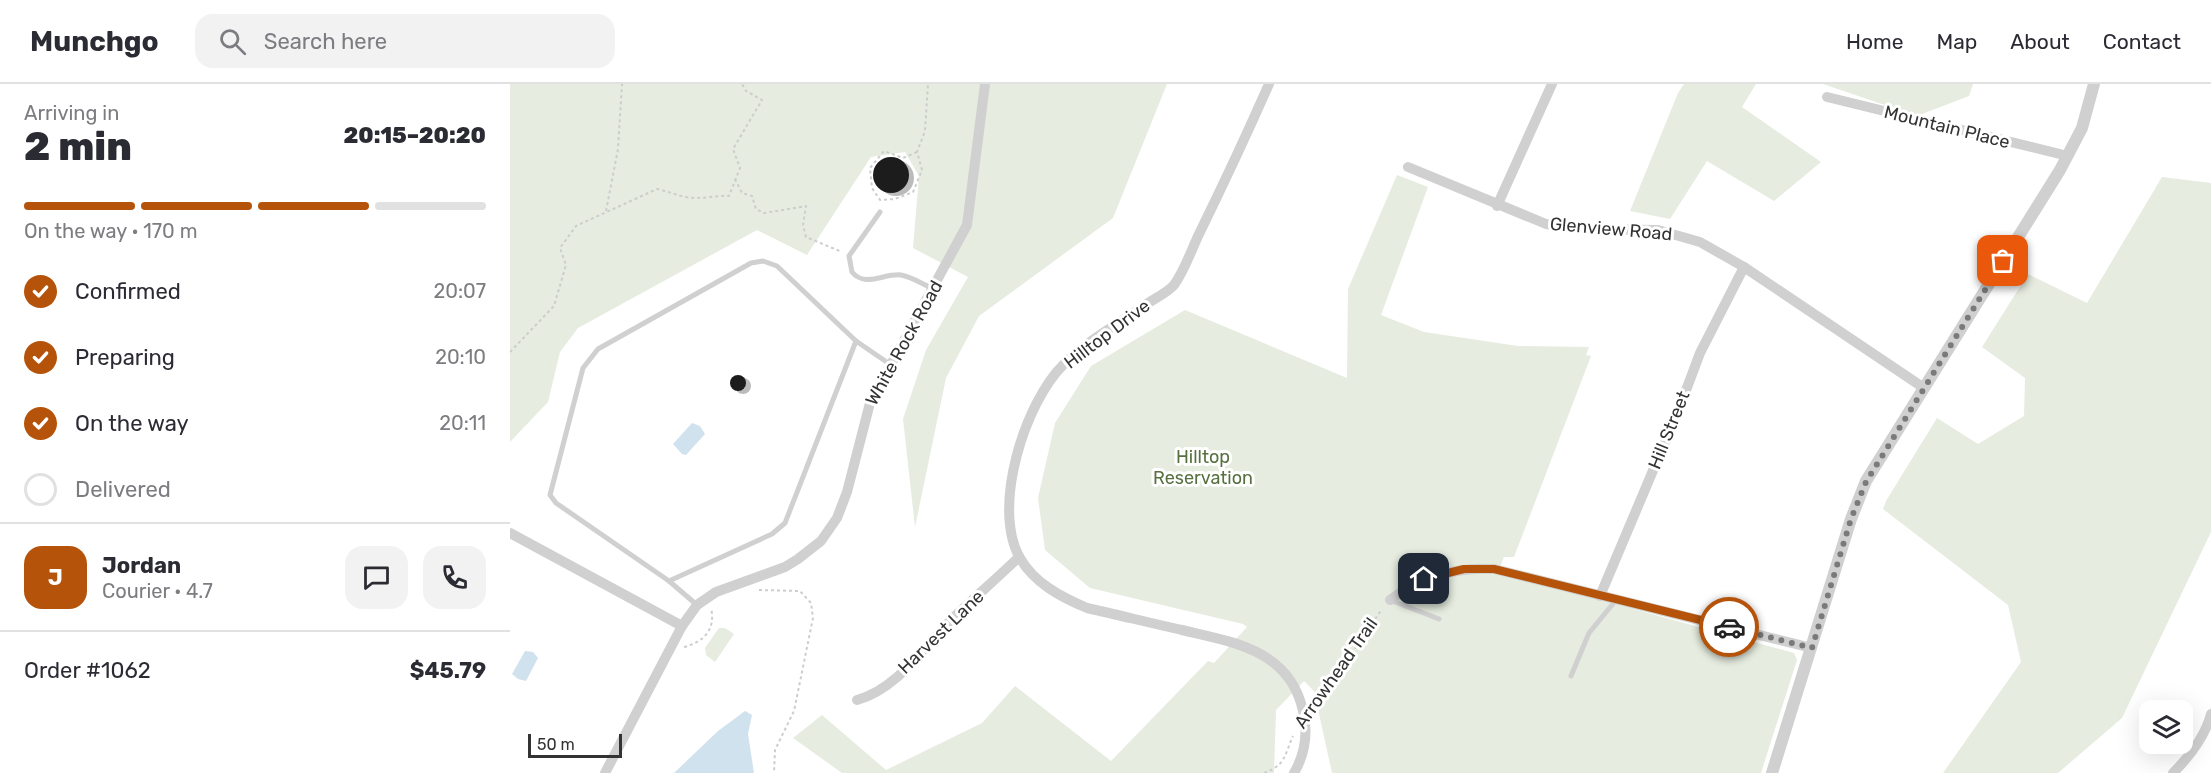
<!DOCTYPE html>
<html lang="en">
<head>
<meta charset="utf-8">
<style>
  body { margin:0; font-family:Rubik,sans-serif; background:#f2f2f3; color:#2b2b33; height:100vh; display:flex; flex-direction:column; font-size:22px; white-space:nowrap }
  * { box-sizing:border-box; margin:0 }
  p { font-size:20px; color:#7c7c81 }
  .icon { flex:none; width:33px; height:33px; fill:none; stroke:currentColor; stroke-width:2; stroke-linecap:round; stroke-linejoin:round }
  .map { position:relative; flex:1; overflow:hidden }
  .sheet { display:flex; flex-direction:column; background:#fff; width:510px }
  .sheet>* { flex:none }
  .buttons { position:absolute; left:1629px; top:616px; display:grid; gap:12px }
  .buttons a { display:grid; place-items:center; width:54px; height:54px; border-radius:12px; background:#fff; box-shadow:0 6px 24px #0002; font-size:30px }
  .scale { position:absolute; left:18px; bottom:15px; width:94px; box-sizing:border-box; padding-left:6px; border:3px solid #333; border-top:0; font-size:16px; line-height:21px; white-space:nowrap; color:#333; -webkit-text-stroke:4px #fff; paint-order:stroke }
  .pin { position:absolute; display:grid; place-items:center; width:51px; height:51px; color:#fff; margin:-26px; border-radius:12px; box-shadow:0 3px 9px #0006 }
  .courier { position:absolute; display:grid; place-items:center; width:60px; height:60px; margin:-30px; border:4px solid #b45309; border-radius:50%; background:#fff; color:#222; box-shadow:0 2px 8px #0007 }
  .head em { font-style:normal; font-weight:800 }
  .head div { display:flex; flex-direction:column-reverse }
  .head { display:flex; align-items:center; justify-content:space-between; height:102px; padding:0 24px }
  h1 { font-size:39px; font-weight:800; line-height:45px }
  .bar { display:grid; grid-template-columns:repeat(4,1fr); gap:9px 6px; align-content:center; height:72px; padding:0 24px }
  .bar i { height:8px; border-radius:4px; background:#e1e1e2 }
  .bar .current { background:#b45309 }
  .bar p { grid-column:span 4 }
  .line { display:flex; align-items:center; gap:15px; padding:0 24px; border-top:2px solid #e1e1e2 }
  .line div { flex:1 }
  .round { display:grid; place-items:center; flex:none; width:63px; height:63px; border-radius:18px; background:#f2f2f3 }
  ol { padding:0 24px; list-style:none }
  li { display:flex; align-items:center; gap:18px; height:66px }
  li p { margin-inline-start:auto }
  li .icon { padding:6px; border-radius:50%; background:#b45309; color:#fff; stroke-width:4 }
  li:last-child { color:#7c7c81 }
  li i { width:33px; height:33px; border:3px solid #e1e1e2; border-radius:50% }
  header { display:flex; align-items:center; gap:36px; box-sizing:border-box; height:84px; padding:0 30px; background:#fff; border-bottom:2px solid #e1e1e2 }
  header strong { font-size:28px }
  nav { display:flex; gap:33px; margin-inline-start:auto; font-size:21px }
  .search { width:420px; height:54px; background:#f2f2f3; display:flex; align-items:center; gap:15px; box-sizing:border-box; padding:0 21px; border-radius:18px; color:#7c7c81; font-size:22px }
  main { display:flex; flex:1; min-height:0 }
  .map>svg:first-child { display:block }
  .green { fill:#e6ecdf }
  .water { fill:#cfe2ee }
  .building { fill:#1a1a1a; filter:url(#shadow) }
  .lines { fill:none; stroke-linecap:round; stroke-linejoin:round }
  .path { stroke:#cdcdcd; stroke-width:2; stroke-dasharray:3 3; stroke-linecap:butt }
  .service { stroke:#d0d0d0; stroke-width:5 }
  .minor { stroke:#d0d0d0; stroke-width:10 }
  .tertiary { stroke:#d0d0d0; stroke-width:12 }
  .done { stroke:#7a7a7a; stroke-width:6; stroke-dasharray:0 10.8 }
  .route { stroke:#b45309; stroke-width:8 }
  .labels { text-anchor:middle; stroke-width:6; stroke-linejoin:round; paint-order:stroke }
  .street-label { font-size:18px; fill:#333; stroke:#fff }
  .park-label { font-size:18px; fill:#56703f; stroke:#fff }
</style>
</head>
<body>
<header>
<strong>Munchgo</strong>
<div class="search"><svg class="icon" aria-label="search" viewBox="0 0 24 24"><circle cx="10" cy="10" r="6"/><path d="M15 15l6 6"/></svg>Search here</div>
<nav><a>Home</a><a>Map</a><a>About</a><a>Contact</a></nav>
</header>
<main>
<section class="sheet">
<div class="head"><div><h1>2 min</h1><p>Arriving in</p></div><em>20:15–20:20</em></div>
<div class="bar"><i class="current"></i><i class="current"></i><i class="current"></i><i></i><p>On the way · 170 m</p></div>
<ol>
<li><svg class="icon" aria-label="check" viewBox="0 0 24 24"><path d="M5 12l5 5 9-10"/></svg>Confirmed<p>20:07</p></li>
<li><svg class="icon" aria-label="check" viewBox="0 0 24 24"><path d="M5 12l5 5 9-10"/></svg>Preparing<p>20:10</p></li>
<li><svg class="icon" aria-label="check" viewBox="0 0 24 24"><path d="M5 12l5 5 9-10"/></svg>On the way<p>20:11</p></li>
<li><i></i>Delivered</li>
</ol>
<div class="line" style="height:108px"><b class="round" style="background:#b45309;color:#fff">J</b><div><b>Jordan</b><p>Courier · 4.7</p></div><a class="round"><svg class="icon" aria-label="chat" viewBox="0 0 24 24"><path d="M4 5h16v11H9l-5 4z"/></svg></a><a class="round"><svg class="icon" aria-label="phone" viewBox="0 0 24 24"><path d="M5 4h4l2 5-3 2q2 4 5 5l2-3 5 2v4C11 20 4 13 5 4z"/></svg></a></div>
<div class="line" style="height:78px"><div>Order #1062</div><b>$45.79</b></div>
</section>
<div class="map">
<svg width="1701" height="689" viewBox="0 0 1701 689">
  <defs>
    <filter id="shadow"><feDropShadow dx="5" dy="3" stdDeviation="0" flood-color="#0004"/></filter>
  </defs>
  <rect width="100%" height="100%" fill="#fff"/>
  <g class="green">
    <path d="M0,0H657L603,134L469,232L436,294L405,443L393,335L416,266L458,193L403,164L409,92L395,68L361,73L297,171L247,146L68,244L50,268L38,318L0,358Z"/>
    <path d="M1174,0H1246L1232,23L1311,78L1264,117L1197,77L1160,135L1120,127L1168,9Z"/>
    <path d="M1313,0H1463L1459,12L1407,32Z"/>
    <path d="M887,91L918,103L871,231L914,248L1008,262L1079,263L1076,271L1081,272L1004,473H994L988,488L1284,569L1287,576L1251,689H822L804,607L794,597L766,626L764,689H332L283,654L312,631L376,686L472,639L505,602L601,677L698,577L704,579L737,543L733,540L580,504L535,466L528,414L545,339L581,282L675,226L837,294L838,205Z"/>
    <path d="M1652,93L1701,99V448L1612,634L1548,689H1433L1511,578L1498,521L1373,425L1376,417L1427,334L1468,360L1514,332L1515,294L1472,263L1518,190L1577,219Z"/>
    <path d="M209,544H215L224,550L205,578L196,571L195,564Z"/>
  </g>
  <g class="water">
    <path d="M182,339L190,342L195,350L176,371L172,370L163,360Z"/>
    <path d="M15,567L23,568L28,574L16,597L8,595L2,590Z"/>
    <path d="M235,627L242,631L238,650L244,689H164L208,647Z"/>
  </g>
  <g class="building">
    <circle cx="381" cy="91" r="18"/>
    <circle cx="228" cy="299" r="8"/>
  </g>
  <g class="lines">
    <g class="path">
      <path d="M407,68L393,74L374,67L360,84L362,104L370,116L385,115L403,108L412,86L407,68L415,47L418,0"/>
      <path d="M225,95L232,109L242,112L246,125L254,129L296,122L293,141L296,153L332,168"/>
      <path d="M96,127L108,65L112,0"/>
      <path d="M0,268L44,222L56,181L50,164L66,142L147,105C157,107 166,111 176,113C190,116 206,111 219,112L230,84L223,65L252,16L236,7L232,0"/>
      <path d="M249,506L290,507L301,519L303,534L284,627L265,666L264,689"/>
      <path d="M174,563C194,558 206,545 201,524"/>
      <path d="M804,624L872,525"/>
      <path d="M754,689C776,681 774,672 783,652"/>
    </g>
    <g class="service">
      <path d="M370,128L339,172L342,188C355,204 374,189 391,191C402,193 412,200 422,204"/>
      <path d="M159,497L262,450L275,439L346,257"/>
      <path d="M880,516L929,535"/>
      <path d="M187,521L159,497L46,419L40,411L73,284L88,265L241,179L253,177L267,182L346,257L381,281"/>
      <path d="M1061,592L1079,549L1106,516"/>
    </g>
    <g class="minor">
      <path d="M759,0C737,50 714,99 690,148C682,164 675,186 664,201C658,208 646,214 638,219C610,239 578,256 554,280C515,318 481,424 510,474C524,499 551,513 577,524C609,531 640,539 672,546C723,558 780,566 793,627C798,648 795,670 784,689"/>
      <path d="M1317,13L1558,72"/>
      <path d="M898,83L1036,140L1069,145L1148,146L1190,158L1234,183L1414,304"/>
      <path d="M987,122L1042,0"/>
      <path d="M0,449L172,542"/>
      <path d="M1090,512L1169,325L1190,269L1234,183"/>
      <path d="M880,516C911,492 945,483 984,485L1302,564"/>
      <path d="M347,616C387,605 413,564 441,536C463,515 487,494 509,473"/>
      <path d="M95,689L172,542L187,521L206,508L275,483L288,475L311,457L327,434L337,408L360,319L457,141L475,0"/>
      <path d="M1663,689C1680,672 1695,653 1701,630"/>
    </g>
    <path class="tertiary" d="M1262,689L1341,435L1356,397L1550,86L1572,44L1584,0"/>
  </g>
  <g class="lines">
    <path class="done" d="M1219,543L1302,564L1341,435L1356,398L1493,177"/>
    <path class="route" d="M914,495L954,485H984L1219,543"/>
  </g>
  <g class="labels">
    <g class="street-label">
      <text transform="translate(1437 43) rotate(14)" y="6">Mountain Place</text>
      <text transform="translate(1101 145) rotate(5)" y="6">Glenview Road</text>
      <text transform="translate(597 250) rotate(-37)" y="6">Hilltop Drive</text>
      <text transform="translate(394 259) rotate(-61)" y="6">White Rock Road</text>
      <text transform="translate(1159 346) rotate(-68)" y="6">Hill Street</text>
      <text transform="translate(431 548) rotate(-44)" y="6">Harvest Lane</text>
      <text transform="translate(826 589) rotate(-55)" y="6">Arrowhead Trail</text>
    </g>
    <g class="park-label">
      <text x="693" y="379">Hilltop<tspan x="693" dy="21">Reservation</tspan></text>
    </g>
  </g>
</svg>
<div class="buttons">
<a><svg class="icon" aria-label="layers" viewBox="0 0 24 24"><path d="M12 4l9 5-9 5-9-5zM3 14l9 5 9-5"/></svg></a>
</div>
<div class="scale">50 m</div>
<div class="pin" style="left:1493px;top:177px;background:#ea580c"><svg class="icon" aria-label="bag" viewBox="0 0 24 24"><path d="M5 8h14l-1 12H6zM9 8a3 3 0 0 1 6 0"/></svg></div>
<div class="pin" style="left:914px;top:495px;background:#1f2937"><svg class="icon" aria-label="home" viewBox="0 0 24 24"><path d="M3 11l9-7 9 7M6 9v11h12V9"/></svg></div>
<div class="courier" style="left:1219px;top:543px"><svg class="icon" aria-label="car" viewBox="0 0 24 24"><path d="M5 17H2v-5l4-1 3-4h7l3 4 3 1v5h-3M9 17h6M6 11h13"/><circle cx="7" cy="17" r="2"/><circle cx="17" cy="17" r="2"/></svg></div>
</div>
</main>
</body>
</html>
